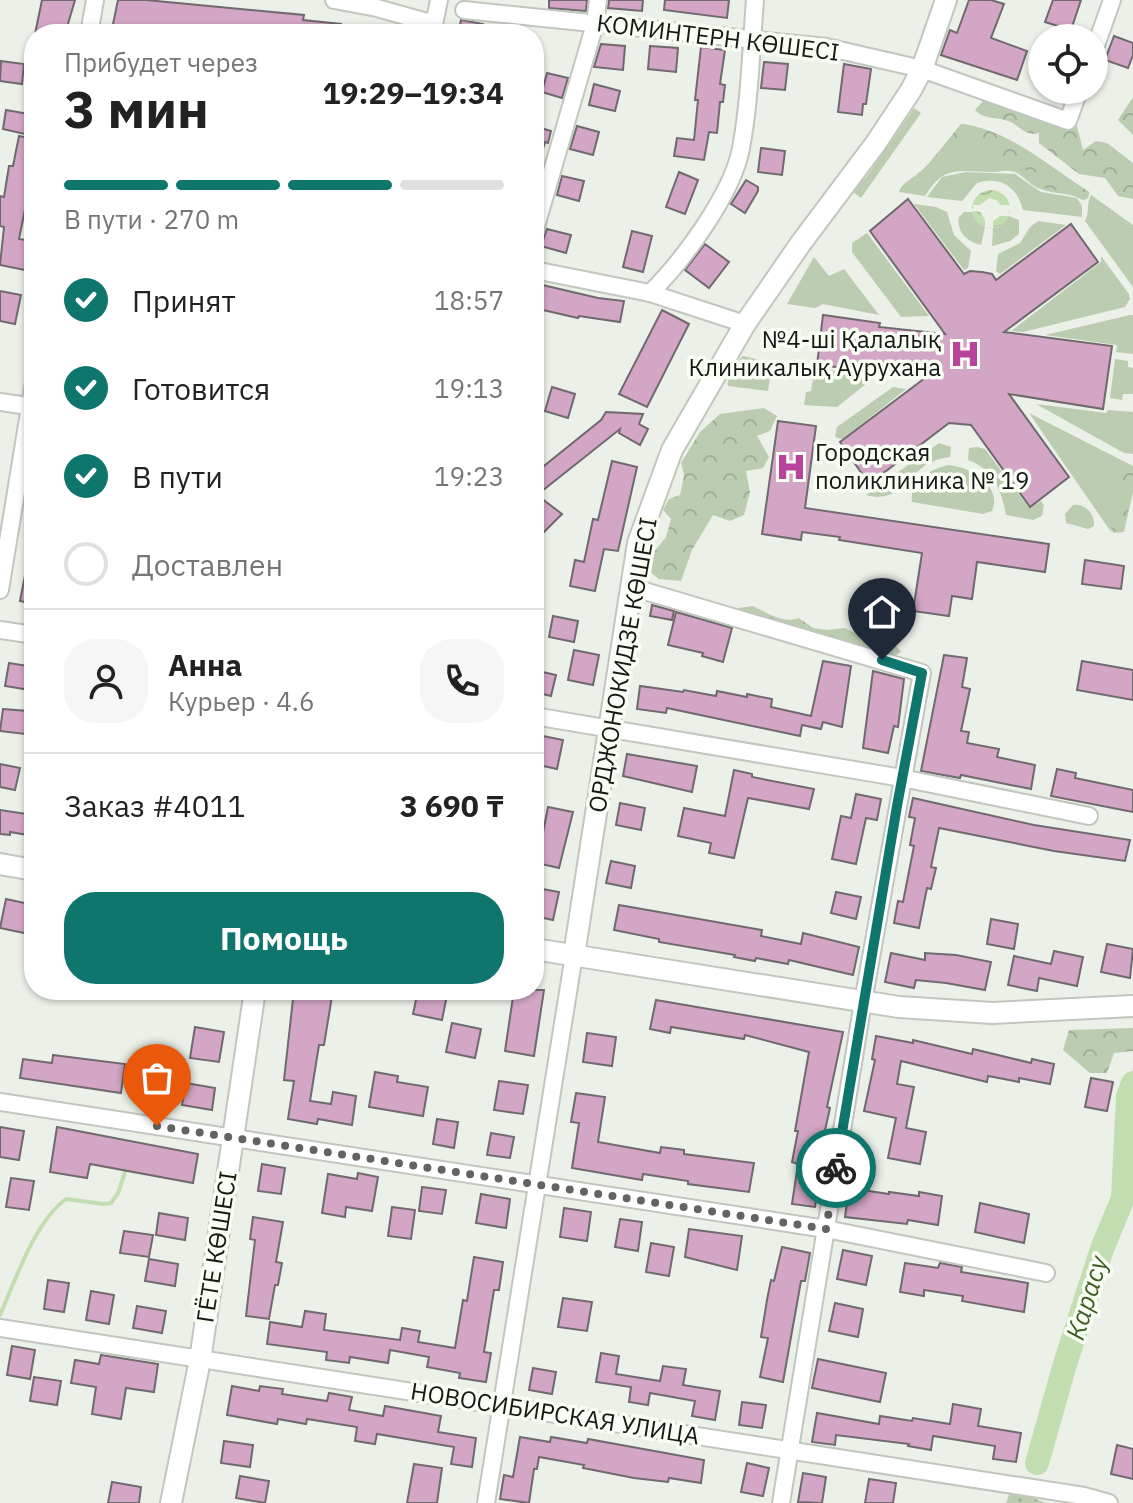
<!DOCTYPE html>
<html lang="ru">
<head>
<meta charset="utf-8">
<style>
  body { margin:0; font-family:"IBM Plex Sans",sans-serif; background:#f6f6f6; color:#222; height:100vh; display:flex; flex-direction:column; font-size:30px; white-space:nowrap }
  * { box-sizing:border-box; margin:0 }
  p { font-size:26px; color:#767676 }
  .icon { flex:none; width:44px; height:44px; fill:none; stroke:currentColor; stroke-width:2; stroke-linecap:round; stroke-linejoin:round }
  .map { position:relative; flex:1; overflow:hidden }
  .panel { position:absolute; left:24px; top:24px; width:520px; height:976px; display:flex; flex-direction:column; background:#fff; border-radius:32px; box-shadow:0 2px 6px #0004 }
  .panel>* { flex:none }
  .fabs { position:absolute; left:1028px; top:24px; display:grid; gap:16px }
  .fabs a { display:grid; place-items:center; width:80px; height:80px; border-radius:50%; background:#fff; box-shadow:0 2px 6px #0004; font-size:40px }
  .pin { position:absolute; display:grid; place-items:center; width:68px; height:68px; color:#fff; margin:-82px -34px; border-radius:50% 50% 50% 0; rotate:-45deg; box-shadow:0 0 8px #0007 }
  .pin .icon { rotate:45deg }
  .courier { position:absolute; display:grid; place-items:center; width:80px; height:80px; margin:-40px; border:6px solid #0f766e; border-radius:50%; background:#fff; color:#222; box-shadow:0 2px 10px #0007 }
  .overview em { font-style:normal; font-weight:700 }
  .overview div { display:flex; flex-direction:column-reverse }
  .overview { display:flex; align-items:center; justify-content:space-between; height:136px; padding:0 40px }
  h1 { font-size:52px; font-weight:700; line-height:60px }
  .bar { display:grid; grid-template-columns:repeat(4,1fr); gap:12px 8px; align-content:center; height:96px; padding:0 40px }
  .bar i { height:10px; border-radius:6px; background:#e0e0e0 }
  .bar .on { background:#0f766e }
  .bar p { grid-column:span 4 }
  .line { display:flex; align-items:center; gap:20px; padding:0 40px; border-top:2px solid #e0e0e0 }
  .line div { flex:1 }
  .round { display:grid; place-items:center; flex:none; width:84px; height:84px; border-radius:32px; background:#f6f6f6 }
  ol { padding:0 40px; list-style:none }
  li { display:flex; align-items:center; gap:24px; height:88px }
  li p { margin-inline-start:auto }
  li .icon { padding:8px; border-radius:50%; background:#0f766e; color:#fff; stroke-width:4 }
  li:last-child { color:#767676 }
  li i { width:44px; height:44px; border:4px solid #e0e0e0; border-radius:50% }
  .primary-button { display:flex; gap:16px; margin-top:auto; padding:16px 40px }
  .primary-button a { flex:1; height:92px; border-radius:32px; background:#0f766e; color:#fff; font-size:32px; font-weight:700; line-height:92px; text-align:center }
  .map>svg:first-child { display:block }
  .grass { fill:#bcccb1 }
  .forest { fill:url(#forest-crowns) }
  .park { fill:url(#park-dots) }
  .water { fill:url(#water-waves) }
  .pier { fill:#ebf0e8 }
  .lines { fill:none; stroke-linecap:round; stroke-linejoin:round }
  .stream { stroke:#c2ddb0; stroke-width:4 }
  .river { stroke:#c2ddb0; stroke-width:24 }
  .building { fill:#d3a6c5; stroke:#70696e; stroke-width:2 }
  .minor-casing { stroke:#c1c6be; stroke-width:20 }
  .major-casing { stroke:#c1c6be; stroke-width:24 }
  .minor { stroke:#fff; stroke-width:16 }
  .major { stroke:#fff; stroke-width:20 }
  .done { stroke:#61645f; stroke-width:8; stroke-dasharray:0 14.4 }
  .route { stroke:#0f766e; stroke-width:10 }
  .labels { text-anchor:middle; stroke-width:7; stroke-linejoin:round; paint-order:stroke }
  .street-label { font-size:24px; fill:#161815; stroke:#f9fef5 }
  .poi-label { font-size:24px; fill:#161815; stroke:#f9fef5; text-anchor:end }
  .water-label { font-size:26px; font-style:italic; fill:#3c5d20; stroke:#f9fef5 }
</style>
</head>
<body>
<div class="map">
<svg width="1133" height="1503" viewBox="0 0 1133 1503">
  <defs>
    <pattern id="forest-crowns" width="20" height="18" patternUnits="userSpaceOnUse" patternTransform="scale(2)"><rect width="20" height="18" fill="#bcccb1"/><path d="M2 6a3 3 0 1 1 6 0M12 15a3 3 0 1 1 6 0" fill="none" stroke="#a1ae97"/></pattern>
    <pattern id="park-dots" width="8" height="8" patternUnits="userSpaceOnUse" patternTransform="scale(2)"><rect width="8" height="8" fill="#bcccb1"/><path d="M2 2h.1M6 6h.1" fill="none" stroke="#a1ae97" stroke-width="1.8" stroke-linecap="round"/></pattern>
    <pattern id="water-waves" width="16" height="10" patternUnits="userSpaceOnUse" patternTransform="scale(2)"><rect width="16" height="10" fill="#c2ddb0"/><path d="M0 5q4-4 8 0t8 0" fill="none" stroke="#a6bd96"/></pattern>
  </defs>
  <rect width="100%" height="100%" fill="#ebf0e8"/>
  <g class="grass">
    <path d="M914,108L921,113L861,198L853,192L867,176Z"/>
    <path d="M961,124C1008,129 1050,167 1089,192L1088,198L1083,200C1070,192 1056,195 1041,189C1031,186 1024,176 1015,172C1006,169 999,172 990,172C958,171 944,165 925,196L899,192C901,183 914,178 922,170C937,157 949,140 961,124Z"/>
    <path d="M966,172L1015,174L1041,192L1077,198L1082,206V217L1023,210C1017,186 1000,176 977,183L962,201L927,197L942,177Z"/>
    <path d="M1091,195L1133,225V287L1085,221C1090,212 1086,204 1091,195Z"/>
    <path d="M914,204L936,207L947,212L954,235L971,251L968,268L964,270Z"/>
    <path d="M964,212H972L974,217L985,227L981,245C967,242 956,231 959,217Z"/>
    <path d="M1009,216L1019,220V234L1010,241L992,246L993,228L999,227Z"/>
    <path d="M1038,221L1066,225L1000,274L996,271L998,254L1020,243L1030,227Z"/>
    <path d="M867,233L929,316L901,317L852,252V243Z"/>
    <path d="M1101,256L1129,294L1130,299L1125,307L1023,332L1011,331L1101,262Z"/>
    <path d="M814,257L829,276L844,269L879,315L823,304L815,308L787,304Z"/>
    <path d="M1130,315H1133V354L1116,352L1117,345L1045,335Z"/>
    <path d="M743,356L772,363L768,391L728,386C726,374 734,363 743,356Z"/>
    <path d="M1115,359L1128,361V367L1133,368V394H1123L1122,400L1110,398Z"/>
    <path d="M816,369H818L876,376L837,407L804,405L806,392L811,391L813,380L808,379L810,374Z"/>
    <path d="M893,387L906,389L843,439L837,438L835,436L837,427Z"/>
    <path d="M1036,404L1106,413L1108,410L1133,412V454L1124,453Z"/>
    <path d="M1029,413L1133,466V492L1124,532L1114,533L1109,529Z"/>
    <path d="M939,443L951,447L950,457C905,462 908,506 866,495Z"/>
    <path d="M977,447L985,449L1029,508L1041,501L1044,505L1042,516L1033,520L1006,515C1001,489 994,470 968,460L969,448Z"/>
    <path d="M949,465C970,467 1003,486 992,511L983,514L912,502C909,481 930,469 949,465Z"/>
    <path d="M1073,505C1085,503 1095,514 1094,526L1088,529L1066,523L1065,514Z"/>
  </g>
  <g class="forest">
    <path d="M1133,97V135L1118,120Z"/>
    <path d="M985,99L1076,122L1083,150L1096,141L1107,143L1133,163V199L1118,196L1105,178L1079,174L1039,143V133C1023,137 1019,123 1005,120C994,117 983,119 975,110Z"/>
    <path d="M961,124C1008,129 1050,167 1089,192L1088,198L1083,200L1071,194L1040,187L1036,182L1040,179V174L1016,167L1017,161L1004,162L991,144L979,142L972,137L961,138L957,150L944,155L939,164L921,179L917,178Z"/>
    <path d="M764,408L777,416L770,431L757,436L769,457L763,468L746,471L750,492L744,515L730,521L713,515L692,550L681,581L659,579L650,572L649,558L666,537L671,519L663,510L669,499L680,495L684,475L681,463L700,432L720,414Z"/>
    <path d="M1127,468H1133V487L1123,532L1114,531L1109,525V514C1117,505 1124,497 1118,484L1122,472Z"/>
    <path d="M753,606C768,613 783,624 799,618L813,628L827,630L844,628L858,634L892,641L901,652L894,656L878,651L848,648L741,617L738,608Z"/>
    <path d="M1133,1028V1051L1114,1053L1107,1073H1090L1063,1050L1069,1030Z"/>
  </g>
  <path class="park" d="M1011,1490L1046,1503H1006Z"/>
  <circle class="water" cx="991" cy="209" r="19"/>
  <path class="pier" d="M989,198L996,200L1001,205H1010V208L1009,216H1000L993,221V228L985,227V220L980,212L972,211L973,205H980Z"/>
  <g class="lines">
    <path class="stream" d="M0,1315C16,1279 34,1223 66,1199L104,1204L111,1203L118,1193L126,1169"/>
    <path class="river" d="M1037,1463L1065,1364L1102,1249L1123,1198L1128,1097L1133,1083"/>
  </g>
  <g class="building">
    <path d="M42,0H75L65,34H35Z"/>
    <path d="M118,0H146L304,15L303,20L341,24L340,34H241L208,29V31L162,27L161,34H111Z"/>
    <path d="M549,0H587L586,11L549,8Z"/>
    <path d="M609,0H643L642,11L608,8Z"/>
    <path d="M665,0H729L727,18L664,10Z"/>
    <path d="M969,0H991L1004,4L991,38L1027,51L1017,80L941,55L950,30L957,33Z"/>
    <path d="M1053,0H1081L1071,30L1045,22Z"/>
    <path d="M461,20L483,24L481,34H458Z"/>
    <path d="M1114,36L1133,43V55L1128,68L1105,60Z"/>
    <path d="M601,44L625,46L623,70L594,67Z"/>
    <path d="M650,46L678,48L676,72L648,69Z"/>
    <path d="M701,47L725,50L720,84L725,85L723,102H720L717,133L709,132L704,160L674,156L677,138L694,140L698,100H695Z"/>
    <path d="M1,61L24,64L22,84L0,81Z"/>
    <path d="M764,62L788,64L785,90L761,88Z"/>
    <path d="M844,64L871,69L866,104H863L862,115L838,112Z"/>
    <path d="M547,73L568,78L562,98L542,92Z"/>
    <path d="M594,84L620,91L615,111L589,105Z"/>
    <path d="M6,110L29,114L25,134L3,129Z"/>
    <path d="M534,126L551,131L548,143L545,142L537,169H534Z"/>
    <path d="M577,126L599,132L593,155L570,149Z"/>
    <path d="M19,136L34,139V191L29,190L19,239L31,241L25,270L0,265L4,227L0,226V196L4,197L9,166H13Z"/>
    <path d="M761,148L785,151L782,175L758,172Z"/>
    <path d="M679,172L698,180L685,214L666,207Z"/>
    <path d="M562,176L584,181L579,201L557,195Z"/>
    <path d="M746,180L758,187V191L745,213L731,204Z"/>
    <path d="M908,199L964,274L970,271L982,272L992,274L996,280L1071,224L1098,262L1004,332L1112,346L1103,409L1009,394L1069,477L1030,507L971,425L949,423L869,484L840,442L937,369L877,362L876,371L817,365L823,315L880,323L879,327L945,334L870,231Z"/>
    <path d="M547,229L571,235L566,253L541,246Z"/>
    <path d="M632,231L652,236L643,272L623,267Z"/>
    <path d="M705,244L729,262L709,288L685,270Z"/>
    <path d="M534,283L598,298L624,301L620,322L579,316L578,318L534,308Z"/>
    <path d="M0,291L21,295L15,324L0,321Z"/>
    <path d="M662,310L689,324L647,407L619,394Z"/>
    <path d="M552,387L575,394L568,418L545,411Z"/>
    <path d="M606,412L643,414L639,424L648,429L640,445L619,433L620,429L537,495L562,514L541,535L534,532V474L601,420Z"/>
    <path d="M778,421L816,426L805,508L1049,544L1045,572L977,562L972,599L952,596L949,616L913,611L922,553L839,540L840,537L802,532L801,540L762,534Z"/>
    <path d="M612,461L637,467L618,551L604,549L595,591L570,586L575,560L584,562L593,519L598,520Z"/>
    <path d="M29,555L34,556V604L20,601Z"/>
    <path d="M1085,560L1124,566L1121,589L1082,584Z"/>
    <path d="M652,605L674,611L672,620L650,616Z"/>
    <path d="M676,612L732,628L723,662L702,656L703,653L668,645Z"/>
    <path d="M553,616L578,621L574,642L549,637Z"/>
    <path d="M574,650L599,655L593,685L568,680Z"/>
    <path d="M944,655L967,658L962,687L970,689L961,731L969,732L967,743L999,749L997,757L1035,765L1031,789L961,775L960,778L921,771Z"/>
    <path d="M823,661L851,666L842,727L823,722L821,729L802,725L800,736L667,708L666,713L637,709L640,686L683,692L684,690L716,696L717,691L747,697V694L772,699L771,707L811,716Z"/>
    <path d="M1082,661L1133,670V700L1077,690Z"/>
    <path d="M9,663L34,667L30,690L5,686Z"/>
    <path d="M534,670L556,675L551,696L534,692Z"/>
    <path d="M873,671L904,679L898,727L894,726L888,753L863,748Z"/>
    <path d="M3,709L28,711L25,734L0,731Z"/>
    <path d="M538,735L563,740L557,769L534,764Z"/>
    <path d="M627,754L697,766L692,792L623,776Z"/>
    <path d="M0,764L20,768L15,790L0,787Z"/>
    <path d="M1057,769L1076,773L1075,778L1133,790V812L1051,796Z"/>
    <path d="M734,770L752,774V777L814,789L809,809L748,798L734,858L709,853L711,843L678,836L684,808L725,816Z"/>
    <path d="M856,794L881,799L877,820L866,818L856,864L832,859L841,816L851,818Z"/>
    <path d="M913,798L1034,825L1130,840L1125,861L1054,851L939,828L931,867L936,868L931,889L927,888L919,928L894,923L898,901L903,902L914,846L910,845L915,818L909,817Z"/>
    <path d="M620,803L645,808L641,830L616,825Z"/>
    <path d="M548,807L573,812L559,868L537,863Z"/>
    <path d="M0,810L34,815V836L10,832V835L0,834Z"/>
    <path d="M611,861L635,866L631,888L606,883Z"/>
    <path d="M537,888L559,892L553,920L534,916Z"/>
    <path d="M836,892L861,897L856,919L831,913Z"/>
    <path d="M6,899L34,905L29,934L0,928Z"/>
    <path d="M619,905L762,930L761,936L801,944L803,933L859,947L853,975L789,960L788,964L756,958L755,961L734,957L735,955L659,942V939L614,930Z"/>
    <path d="M991,919L1018,924L1014,949L987,944Z"/>
    <path d="M1107,944L1133,949L1130,978L1101,972Z"/>
    <path d="M1054,951L1083,957L1077,986L1039,978L1037,991L1008,985L1014,956L1051,964Z"/>
    <path d="M891,953L925,960V953L956,955L991,962L985,990L946,983L916,980L914,988L885,982Z"/>
    <path d="M294,990H333L324,1045H319L310,1101L331,1104L333,1092L356,1096L352,1125L318,1119L317,1124L288,1119L294,1081L284,1080Z"/>
    <path d="M418,990H448L442,1020L413,1014Z"/>
    <path d="M514,990H544L534,1056L505,1051Z"/>
    <path d="M656,1000L843,1032L827,1107L830,1108L823,1139L827,1140L815,1207L792,1204L798,1164L792,1162L798,1131H795L809,1052L745,1035L744,1039L671,1027L670,1033L650,1029Z"/>
    <path d="M452,1023L481,1029L475,1058L446,1052Z"/>
    <path d="M195,1027L224,1032L219,1062L190,1058Z"/>
    <path d="M587,1033L616,1037L612,1066L583,1062Z"/>
    <path d="M876,1036L913,1043V1040L972,1054L973,1049L1031,1063L1032,1059L1054,1064L1050,1084L1019,1078V1082L988,1076L987,1082L901,1061L897,1084L914,1087L906,1128L926,1132L920,1164L888,1158L896,1118L864,1111L875,1060L872,1059Z"/>
    <path d="M53,1055L125,1064L121,1093L20,1078L23,1059L52,1063Z"/>
    <path d="M375,1072L398,1076L397,1082L428,1087L423,1116L369,1107Z"/>
    <path d="M1091,1078L1113,1082L1107,1111L1085,1107Z"/>
    <path d="M499,1081L528,1085L523,1114L494,1110Z"/>
    <path d="M186,1083L215,1088L212,1110L182,1105Z"/>
    <path d="M576,1093L605,1097L598,1142L660,1153L661,1147L684,1150V1154L754,1163L749,1192L688,1184V1181L643,1174L642,1180L572,1168L579,1123L571,1122Z"/>
    <path d="M437,1119L458,1122L454,1148L433,1144Z"/>
    <path d="M0,1127L24,1131L19,1160L0,1157Z"/>
    <path d="M57,1127L198,1154L193,1183L90,1164L87,1178L50,1172Z"/>
    <path d="M491,1133L514,1137L510,1158L487,1155Z"/>
    <path d="M262,1164L285,1168L281,1194L258,1191Z"/>
    <path d="M358,1173L378,1177L372,1211L346,1207L345,1217L322,1213L328,1174L357,1179Z"/>
    <path d="M11,1178L34,1181L29,1210L6,1207Z"/>
    <path d="M422,1187L446,1190L442,1214L419,1211Z"/>
    <path d="M849,1188L889,1194V1192L919,1196V1192L942,1196L938,1225L908,1220L907,1224L845,1217Z"/>
    <path d="M481,1194L510,1199L506,1228L476,1223Z"/>
    <path d="M980,1203L1029,1214L1024,1243L975,1232Z"/>
    <path d="M392,1207L415,1210L411,1239L388,1236Z"/>
    <path d="M564,1208L591,1212L587,1241L560,1237Z"/>
    <path d="M159,1213L188,1218L185,1240L156,1235Z"/>
    <path d="M253,1217L283,1222L276,1262L282,1263L278,1285H275L269,1319L246,1316L255,1240L250,1239Z"/>
    <path d="M620,1219L642,1222L638,1251L615,1247Z"/>
    <path d="M689,1229L742,1236L737,1270L685,1257Z"/>
    <path d="M124,1231L153,1235L149,1257L120,1253Z"/>
    <path d="M651,1243L674,1247L669,1276L646,1272Z"/>
    <path d="M782,1247L810,1253L805,1281H801L783,1382L760,1377L768,1338L761,1337L767,1300L771,1280L774,1281Z"/>
    <path d="M843,1250L872,1256L866,1285L837,1279Z"/>
    <path d="M474,1257L503,1262L499,1290H494L484,1352L491,1353L486,1382L459,1378L460,1373L427,1367L429,1357L390,1350L388,1363L350,1357L349,1363L326,1360L327,1352L267,1344L270,1322L302,1327L305,1311L326,1314L324,1330L400,1340L402,1328L420,1331L418,1342L455,1348L463,1300L467,1301Z"/>
    <path d="M149,1259L178,1264L175,1286L145,1281Z"/>
    <path d="M905,1263L938,1268L940,1263L962,1267L961,1272L1028,1283L1024,1312L962,1301L963,1296L924,1290V1296L900,1292Z"/>
    <path d="M48,1280L69,1283L64,1312L44,1309Z"/>
    <path d="M91,1291L114,1295L109,1324L86,1320Z"/>
    <path d="M563,1298L592,1302L587,1331L558,1327Z"/>
    <path d="M835,1303L863,1309L858,1337L829,1331Z"/>
    <path d="M137,1306L166,1311L162,1333L133,1328Z"/>
    <path d="M12,1346L35,1350L30,1379L7,1375Z"/>
    <path d="M601,1353L619,1356L616,1374L660,1381L663,1366L686,1369L683,1385L720,1391L715,1420L692,1416L695,1401L650,1393L648,1405L629,1402L631,1387L596,1382Z"/>
    <path d="M101,1355L158,1364L154,1392L126,1388L121,1419L92,1414L96,1387L71,1383L75,1360L99,1364Z"/>
    <path d="M818,1359L886,1373L880,1402L812,1388Z"/>
    <path d="M533,1368L556,1372L552,1394L529,1390Z"/>
    <path d="M34,1377L61,1381L57,1405L30,1401Z"/>
    <path d="M232,1386L259,1391L260,1386L283,1389L282,1394L327,1401L329,1393L352,1397L349,1410L383,1416L385,1406L441,1416L438,1432L476,1438L472,1467L451,1464L454,1447L377,1434L375,1444L355,1441L357,1427L307,1419L306,1424L278,1419L277,1424L227,1415Z"/>
    <path d="M742,1402L766,1405L762,1428L739,1425Z"/>
    <path d="M953,1404L981,1409L978,1426L1021,1433L1016,1462L993,1459L995,1446L933,1436L931,1450L908,1446L909,1444L836,1435L835,1445L812,1442L817,1413L879,1424L880,1416L912,1421L913,1418L950,1424Z"/>
    <path d="M520,1437L550,1442L551,1437L587,1443L588,1439L704,1460L701,1483L669,1478L668,1482L634,1478L583,1468L584,1465L539,1457L537,1469H534L529,1503L500,1499L504,1475L513,1477Z"/>
    <path d="M224,1441L253,1445L250,1467L221,1463Z"/>
    <path d="M1117,1445L1133,1449V1479L1111,1474Z"/>
    <path d="M747,1463L769,1468L763,1496L741,1492Z"/>
    <path d="M414,1464L442,1468L437,1503H407Z"/>
    <path d="M803,1473L826,1477L822,1503L798,1502Z"/>
    <path d="M240,1476L269,1481L265,1503L236,1498Z"/>
    <path d="M869,1479L896,1483L893,1503H865Z"/>
    <path d="M112,1482L141,1487L139,1503H108Z"/>
  </g>
  <g class="lines">
    <g class="minor-casing">
      <g id="minor">
        <path d="M334,0L377,8L434,24"/>
        <path d="M464,10L826,47L922,69L1068,121L1079,90"/>
        <path d="M89,34L95,0"/>
        <path d="M432,34L439,0"/>
        <path d="M1094,51L1112,0"/>
        <path d="M534,233L595,24L598,0"/>
        <path d="M534,270L650,293L745,324"/>
        <path d="M650,293C683,261 733,193 741,148C750,100 751,49 755,0"/>
        <path d="M0,402L34,407"/>
        <path d="M631,587L922,673L863,1002L781,1503"/>
        <path d="M0,590L34,382"/>
        <path d="M0,630L34,635"/>
        <path d="M534,716L902,778L1089,816"/>
        <path d="M0,1102L826,1229L1046,1273"/>
        <path d="M0,1328L1084,1496L1109,1503"/>
        <path d="M486,1503L574,955"/>
      </g>
    </g>
    <g class="major-casing">
      <g id="major">
        <path d="M0,864L34,870"/>
        <path d="M534,949L899,1007L992,1013L1133,1006"/>
        <path d="M574,955L638,543L672,450L745,324L801,243L876,143L911,90L922,69L946,0"/>
        <path d="M171,1503L200,1360L255,990"/>
      </g>
    </g>
    <use href="#minor" class="minor"/>
    <use href="#major" class="major"/>
  </g>
  <g class="lines">
    <path class="done" d="M157,1126L826,1229L836,1168"/>
    <path class="route" d="M836,1168L897,806L922,673L882,660"/>
  </g>
  <defs>
    <g id="hospital-bare" transform="scale(2.4)"><path d="M-5-5h3v3.5h4V-5h3V5h-3V1.5h-4V5h-3Z" fill="#b7439c" stroke="#f9fef5" stroke-width="2.5" paint-order="stroke"/></g>
  </defs>
  <g fill-rule="evenodd">
    <use href="#hospital-bare" x="965" y="354"/>
    <use href="#hospital-bare" x="791" y="467"/>
  </g>
  <g class="labels">
    <g class="street-label">
      <text transform="translate(718 38) rotate(7)" y="8">КОМИНТЕРН КӨШЕСІ</text>
      <text transform="translate(623 665) rotate(-80)" y="8">ОРДЖОНОКИДЗЕ КӨШЕСІ</text>
      <text transform="translate(217 1247) rotate(-81)" y="8">ГЁТЕ КӨШЕСІ</text>
      <text transform="translate(555 1414) rotate(9)" y="8">НОВОСИБИРСКАЯ УЛИЦА</text>
    </g>
    <g class="poi-label">
      <text x="941" y="348">№4-ші Қалалық<tspan x="941" dy="28">Клиникалық Аурухана</tspan></text>
      <text x="815" y="461" text-anchor="start">Городская<tspan x="815" dy="28">поликлиника № 19</tspan></text>
    </g>
    <g class="water-label">
      <text transform="translate(1087 1298) rotate(-73)" y="9">Карасу</text>
    </g>
  </g>
</svg>
<div class="fabs">
<a><svg class="icon" aria-label="locate" viewBox="0 0 24 24"><circle cx="12" cy="12" r="6"/><path d="M12 2v4M12 18v4M2 12h4M18 12h4"/></svg></a>
</div>
<div class="pin" style="left:157px;top:1126px;background:#ea580c"><svg class="icon" aria-label="bag" viewBox="0 0 24 24"><path d="M5 8h14l-1 12H6zM9 8a3 3 0 0 1 6 0"/></svg></div>
<div class="pin" style="left:882px;top:660px;background:#1f2937"><svg class="icon" aria-label="home" viewBox="0 0 24 24"><path d="M3 11l9-7 9 7M6 9v11h12V9"/></svg></div>
<div class="courier" style="left:836px;top:1168px"><svg class="icon" aria-label="bike" viewBox="0 0 24 24"><circle cx="6" cy="16" r="4"/><circle cx="18" cy="16" r="4"/><path d="M6 16l4-8h5l3 8M10 8l3 8H6M13 5h3"/></svg></div>
<section class="panel">
<div class="overview"><div><h1>3 мин</h1><p>Прибудет через</p></div><em>19:29–19:34</em></div>
<div class="bar"><i class="on"></i><i class="on"></i><i class="on"></i><i></i><p>В пути · 270 m</p></div>
<ol>
<li><svg class="icon" aria-label="check" viewBox="0 0 24 24"><path d="M5 12l5 5 9-10"/></svg>Принят<p>18:57</p></li>
<li><svg class="icon" aria-label="check" viewBox="0 0 24 24"><path d="M5 12l5 5 9-10"/></svg>Готовится<p>19:13</p></li>
<li><svg class="icon" aria-label="check" viewBox="0 0 24 24"><path d="M5 12l5 5 9-10"/></svg>В пути<p>19:23</p></li>
<li><i></i>Доставлен</li>
</ol>
<div class="line" style="height:144px"><a class="round"><svg class="icon" aria-label="person" viewBox="0 0 24 24"><circle cx="12" cy="8" r="4"/><path d="M4 21q1-7 8-7t8 7"/></svg></a><div><b>Анна</b><p>Курьер · 4.6</p></div><a class="round"><svg class="icon" aria-label="phone" viewBox="0 0 24 24"><path d="M5 4h4l2 5-3 2q2 4 5 5l2-3 5 2v4C11 20 4 13 5 4z"/></svg></a></div>
<div class="line" style="height:104px"><div>Заказ #4011</div><b>3 690 ₸</b></div>
<div class="primary-button"><a>Помощь</a></div>
</section>
</div>
</body>
</html>
